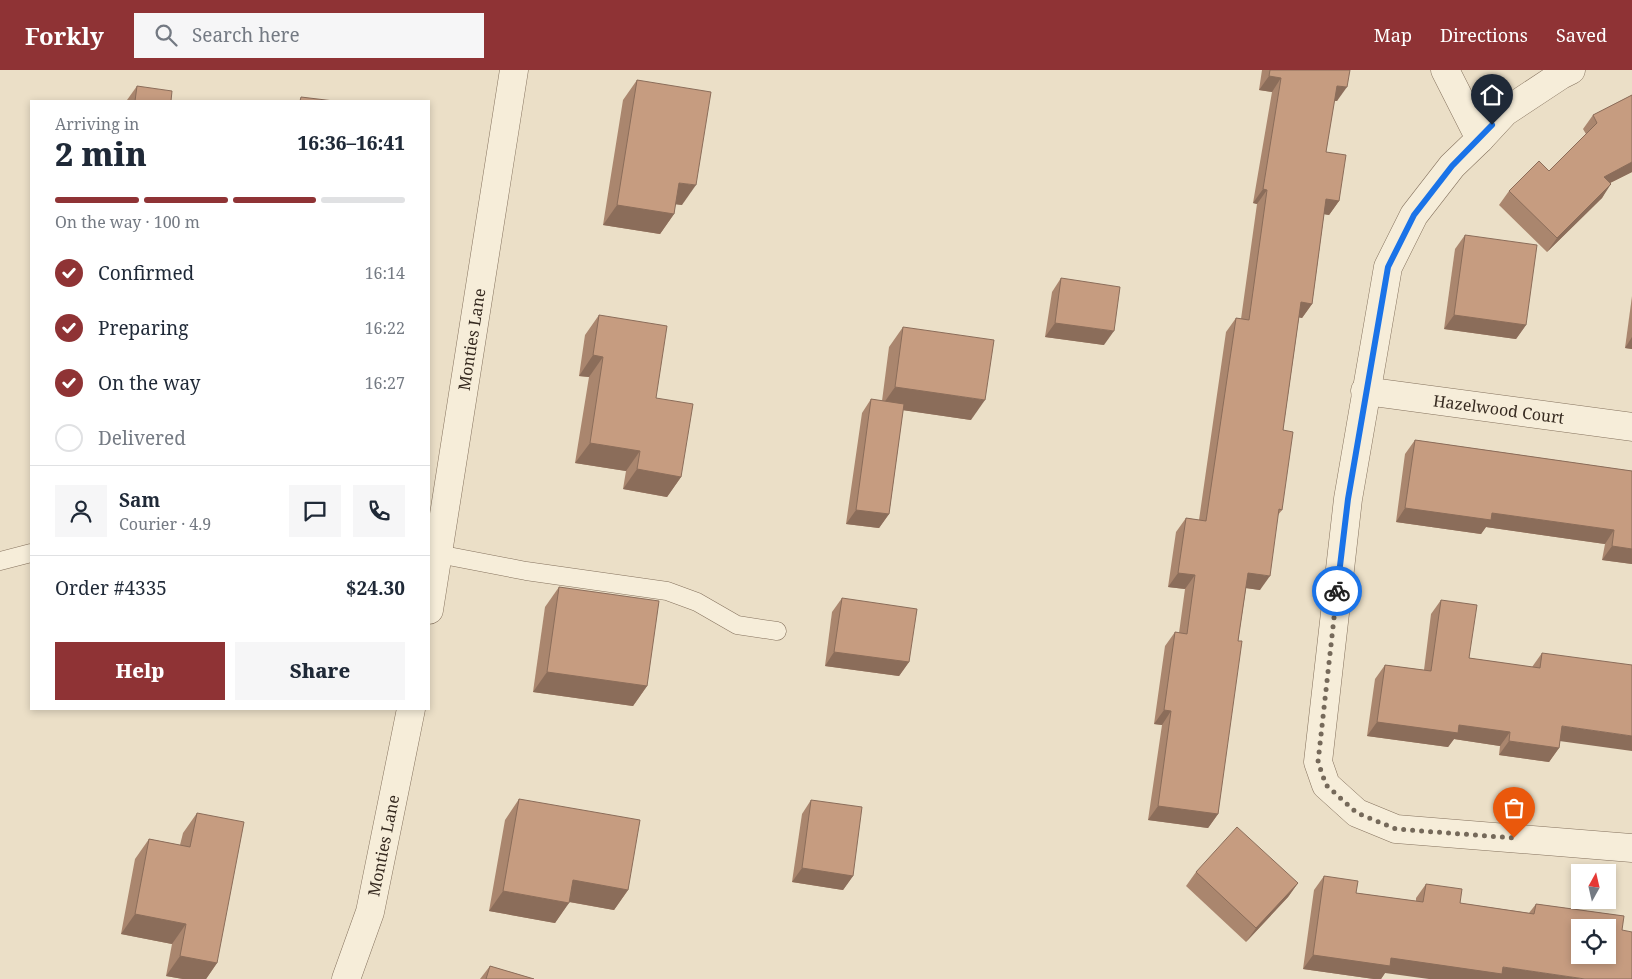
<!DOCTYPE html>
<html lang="en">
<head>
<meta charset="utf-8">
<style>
  body { margin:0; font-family:"Noto Serif",serif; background:#f6f6f7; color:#1f2937; height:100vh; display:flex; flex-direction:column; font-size:19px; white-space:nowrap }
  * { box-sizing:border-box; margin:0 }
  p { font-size:16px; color:#747a83 }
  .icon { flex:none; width:28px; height:28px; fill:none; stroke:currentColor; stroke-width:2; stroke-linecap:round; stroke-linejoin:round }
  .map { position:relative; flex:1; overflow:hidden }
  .details { position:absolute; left:30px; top:30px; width:400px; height:610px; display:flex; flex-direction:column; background:#fff; border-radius:0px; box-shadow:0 2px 8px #0003 }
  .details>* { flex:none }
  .needle { width:32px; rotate:8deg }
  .controls { position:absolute; left:1571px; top:794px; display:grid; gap:10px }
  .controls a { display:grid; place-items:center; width:45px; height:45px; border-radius:0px; background:#fff; box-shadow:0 2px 8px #0003; font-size:25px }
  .pin { position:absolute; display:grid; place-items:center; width:42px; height:42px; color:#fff; margin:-51px -21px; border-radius:50% 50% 50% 0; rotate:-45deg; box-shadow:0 0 5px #0007 }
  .pin .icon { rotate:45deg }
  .courier { position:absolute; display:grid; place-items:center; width:50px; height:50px; margin:-25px; border:4px solid #1a73e8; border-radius:50%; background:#fff; color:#222; box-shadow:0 1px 6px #0007 }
  .headline em { font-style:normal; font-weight:800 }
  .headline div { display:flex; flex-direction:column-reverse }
  .headline { display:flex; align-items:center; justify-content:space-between; height:85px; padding:0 25px }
  h1 { font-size:32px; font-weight:800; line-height:38px }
  .bar { display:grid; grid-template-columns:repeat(4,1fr); gap:8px 5px; align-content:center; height:60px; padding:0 25px }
  .bar i { height:6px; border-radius:4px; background:#e0e1e3 }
  .bar .on { background:#8f3335 }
  .bar p { grid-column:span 4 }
  .line { display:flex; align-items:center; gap:12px; padding:0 25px; border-top:1px solid #e0e1e3 }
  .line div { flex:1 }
  .round { display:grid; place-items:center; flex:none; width:52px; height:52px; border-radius:0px; background:#f6f6f7 }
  ol { padding:0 25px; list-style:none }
  li { display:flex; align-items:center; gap:15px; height:55px }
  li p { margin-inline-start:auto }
  li .icon { padding:5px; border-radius:50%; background:#8f3335; color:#fff; stroke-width:4 }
  li:last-child { color:#747a83 }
  li i { width:28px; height:28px; border:2px solid #e0e1e3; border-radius:50% }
  .action { display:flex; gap:10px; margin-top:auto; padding:10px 25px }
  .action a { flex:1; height:58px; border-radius:0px; background:#8f3335; color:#fff; font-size:20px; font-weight:800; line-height:58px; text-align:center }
  .action a+a { background:#f6f6f7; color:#1f2937 }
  header { display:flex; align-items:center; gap:30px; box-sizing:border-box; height:70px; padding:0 25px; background:#8f3335; color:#fff }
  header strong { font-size:24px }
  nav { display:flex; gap:28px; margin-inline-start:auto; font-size:18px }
  .search { width:350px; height:45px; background:#f6f6f7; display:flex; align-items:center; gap:12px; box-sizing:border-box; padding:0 18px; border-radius:0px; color:#747a83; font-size:19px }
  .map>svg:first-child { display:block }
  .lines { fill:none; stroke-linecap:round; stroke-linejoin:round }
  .lane-casing { stroke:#85725e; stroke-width:19 }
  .street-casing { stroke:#85725e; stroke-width:29 }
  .lane { stroke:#f6edd9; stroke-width:18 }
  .street { stroke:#f6edd9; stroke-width:28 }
  .wall { fill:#aa866e }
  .shaded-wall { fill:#8b6d5a }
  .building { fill:#c69c80; stroke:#8b6d5a; fill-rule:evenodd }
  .done { stroke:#75695a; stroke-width:5; stroke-dasharray:0 9 }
  .route { stroke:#1a73e8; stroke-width:6 }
  .labels { text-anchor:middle; stroke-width:4; stroke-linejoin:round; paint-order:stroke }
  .street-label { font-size:16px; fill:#362a20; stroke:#f3ead6 }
</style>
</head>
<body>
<header>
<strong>Forkly</strong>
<div class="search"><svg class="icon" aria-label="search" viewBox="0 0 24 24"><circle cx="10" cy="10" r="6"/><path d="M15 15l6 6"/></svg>Search here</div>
<nav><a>Map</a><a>Directions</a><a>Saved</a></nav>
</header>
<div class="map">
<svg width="1632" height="909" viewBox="0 0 1632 909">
  <rect width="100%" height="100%" fill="#ebdfc7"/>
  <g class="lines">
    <g class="lane-casing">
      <g id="lane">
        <path d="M438,484L526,501L667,521L697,532L737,555L777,561"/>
        <path d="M0,491L31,483"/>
      </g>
    </g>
    <g class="street-casing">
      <g id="street">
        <path d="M1445,0L1480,69"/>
        <path d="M1571,0L1561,5L1505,42L1480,69L1452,96L1414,145L1388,197L1348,429L1318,692L1326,715L1357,743L1396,759L1632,778"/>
        <path id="s1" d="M1365,321L1632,357"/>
        <path id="s2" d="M429,540L514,0"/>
        <path id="s3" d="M346,909L370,842L411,639"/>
      </g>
    </g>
    <use href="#lane" class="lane"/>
    <use href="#street" class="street"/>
  </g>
  <g class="wall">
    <path d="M1262,0H1350L1337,31H1334L1326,82L1339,131L1329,145L1324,144L1312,234L1302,248L1299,247L1283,360L1282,440L1278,445L1260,520L1246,518L1238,571L1218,744L1208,758L1148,750L1162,655L1154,654L1165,576L1175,562L1179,563L1185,519L1168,517L1176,462L1186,448L1199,450L1226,262L1236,248L1241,249L1257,134L1253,133L1272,22L1259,20Z"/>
    <path d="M637,10L682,135L675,134L674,144L660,164L603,155L623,30Z"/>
    <path d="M137,16L171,31H127V30Z"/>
    <path d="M1632,25V102L1610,113L1602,128L1547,182L1499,135L1509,121L1549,101L1586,64L1583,59L1593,45Z"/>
    <path d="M1465,165L1526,255L1516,269L1444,259L1455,179Z"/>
    <path d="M1061,208L1104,275L1045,267L1052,222Z"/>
    <path d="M1632,226V279L1625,278Z"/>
    <path d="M599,245L656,328L681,407L667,427L623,419L626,401L575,393L589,307L579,306L585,265Z"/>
    <path d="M903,257L971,350L903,340L889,444L879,458L846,454L862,343L871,329L882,331L889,277Z"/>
    <path d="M1415,370L1632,401V494L1602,490L1605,474L1486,457L1481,464L1396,452L1405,384Z"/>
    <path d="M559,517L647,616L633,636L533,622L545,537Z"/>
    <path d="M842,528L909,592L899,606L825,596L832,542Z"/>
    <path d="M1441,530L1469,588L1532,597L1542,583L1560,671L1559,678L1549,692L1499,685L1500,676L1454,669L1448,677L1367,666L1375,609L1385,595L1424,600L1431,544Z"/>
    <path d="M519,729L628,820L614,840L569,832L555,853L489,841L505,750Z"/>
    <path d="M811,730L853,806L843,820L792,812L802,744Z"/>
    <path d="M197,743L217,893L206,909H183L166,906L172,874L121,864L135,789L149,769L180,775L183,763Z"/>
    <path d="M1196,802L1298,813L1288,827L1246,872L1186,816Z"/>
    <path d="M1324,806L1356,823L1416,831V828L1426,814L1460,833L1529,843L1536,834L1624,846L1385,903L1381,909H1374L1303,899L1314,820Z"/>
    <path d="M490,896L534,909H480Z"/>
  </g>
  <g class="shaded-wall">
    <path d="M1269,6L1281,8L1272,22L1259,20Z"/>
    <path d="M1337,16L1347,17L1337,31L1327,30Z"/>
    <path d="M1632,92V102L1594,121L1604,107Z"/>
    <path d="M679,113L696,115L682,135L665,133Z"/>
    <path d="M1611,114L1602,128L1547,182L1557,168Z"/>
    <path d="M1263,119L1267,120L1257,134L1253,133Z"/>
    <path d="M1326,129L1339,131L1329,145L1317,143Z"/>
    <path d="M617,135L674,144L660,164L603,155Z"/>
    <path d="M1301,232L1312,234L1302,248L1291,246Z"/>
    <path d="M1454,245L1526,255L1516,269L1444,259Z"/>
    <path d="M1055,253L1114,261L1104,275L1045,267Z"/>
    <path d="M1632,267V279L1625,278Z"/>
    <path d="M593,285L603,287L589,307L579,306Z"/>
    <path d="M895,317L985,330L971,350L881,337Z"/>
    <path d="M590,373L640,381L626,401L575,393Z"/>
    <path d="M637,399L681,407L667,427L623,419Z"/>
    <path d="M1405,438L1492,443L1614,460L1605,474L1486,457L1481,464L1396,452Z"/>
    <path d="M856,440L889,444L879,458L846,454Z"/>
    <path d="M1612,476L1632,479V494L1602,490Z"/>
    <path d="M1178,503L1195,505L1185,519L1168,517Z"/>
    <path d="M1248,503L1270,506L1260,520L1238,517Z"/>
    <path d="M834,582L909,592L899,606L825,596Z"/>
    <path d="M547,602L647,616L633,636L533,622Z"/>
    <path d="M1164,640L1171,641L1162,655L1154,654Z"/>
    <path d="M1377,652L1459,655L1510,662L1500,676L1454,669L1448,677L1367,666Z"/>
    <path d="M1562,656L1632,666V681L1552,670Z"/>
    <path d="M1509,671L1559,678L1549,692L1499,685Z"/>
    <path d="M1158,736L1218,744L1208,758L1148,750Z"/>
    <path d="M802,798L853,806L843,820L792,812Z"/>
    <path d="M573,810L628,820L614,840L559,830Z"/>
    <path d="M1298,813L1288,827L1246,872L1256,858Z"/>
    <path d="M503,821L569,833L555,853L489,841Z"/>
    <path d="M135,844L186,854L172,874L121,864Z"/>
    <path d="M1313,885L1391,888L1503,897L1585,909H1429L1385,903L1381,909H1374L1303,899Z"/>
    <path d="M180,886L217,893L206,909H183L166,906Z"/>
  </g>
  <g class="building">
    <path d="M1270,0H1350L1347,17L1337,16L1326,82L1346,85L1339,131L1326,129L1312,234L1301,232L1283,360L1293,362L1282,440L1279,439L1270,506L1248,503L1238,571H1242L1218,744L1158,736L1171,641L1164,640L1175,562L1187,564L1195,505L1178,503L1186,448L1206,451L1236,248L1249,250L1267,120L1263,119L1281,8L1269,6Z"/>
    <path d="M637,10L711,22L696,115L679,113L674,144L617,135Z"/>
    <path d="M137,16L172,21L171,31H135Z"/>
    <path d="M1632,25V92L1604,107L1611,114L1557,168L1509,121L1539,91L1549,101L1597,53L1593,45Z"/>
    <path d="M301,27L334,31H300Z"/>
    <path d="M1465,165L1537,175L1526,255L1454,245Z"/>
    <path d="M1061,208L1120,217L1114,261L1055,253Z"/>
    <path d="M599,245L667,256L656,328L693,334L681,407L637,399L640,381L590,373L603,287L593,285Z"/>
    <path d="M903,257L994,270L985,330L895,317Z"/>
    <path d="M871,329L904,334L889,444L856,440Z"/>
    <path d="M1415,370L1632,401V479L1612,476L1614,460L1492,443L1491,450L1405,438Z"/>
    <path d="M559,517L659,531L647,616L547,602Z"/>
    <path d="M842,528L917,539L909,592L834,582Z"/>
    <path d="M1441,530L1477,535L1469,588L1540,598L1542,583L1632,595V666L1562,656L1559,678L1509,671L1510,662L1459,655L1458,663L1377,652L1385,595L1431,601Z"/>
    <path d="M519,729L640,750L628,820L573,810L569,833L503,821Z"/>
    <path d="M811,730L862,737L853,806L802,798Z"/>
    <path d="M197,743L244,752L217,893L180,886L186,854L135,844L149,769L190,777Z"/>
    <path d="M1237,757L1298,813L1256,858L1196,802Z"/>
    <path d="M1324,806L1358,811L1356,823L1423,832L1426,814L1462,819L1460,833L1534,844L1536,834L1624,846L1622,860L1632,862V909H1585L1503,897L1502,904L1391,888L1390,896L1313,885ZM1580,858H1608V885H1580Z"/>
    <path d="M490,896L534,909H486Z"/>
  </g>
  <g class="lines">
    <path class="done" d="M1337,521L1318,692L1326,715L1357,743L1396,759L1514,768"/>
    <path class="route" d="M1337,521L1348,429L1388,197L1414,145L1452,96L1492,55"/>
  </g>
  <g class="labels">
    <g class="street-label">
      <text dy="6" stroke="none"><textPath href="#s2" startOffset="274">Monties Lane</textPath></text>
      <text dy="6" stroke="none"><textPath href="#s1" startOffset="135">Hazelwood Court</textPath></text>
      <text dy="6" stroke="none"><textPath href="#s3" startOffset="139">Monties Lane</textPath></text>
    </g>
  </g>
</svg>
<div class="controls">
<a><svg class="needle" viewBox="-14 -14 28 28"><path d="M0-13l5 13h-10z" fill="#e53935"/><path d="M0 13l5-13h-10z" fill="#747a83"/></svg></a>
<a><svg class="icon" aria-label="locate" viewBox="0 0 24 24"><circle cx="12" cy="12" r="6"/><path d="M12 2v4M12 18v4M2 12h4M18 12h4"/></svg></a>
</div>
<div class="pin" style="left:1514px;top:768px;background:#ea580c"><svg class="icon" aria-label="bag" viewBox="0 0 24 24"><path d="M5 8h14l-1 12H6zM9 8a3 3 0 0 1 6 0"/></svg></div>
<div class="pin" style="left:1492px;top:55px;background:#1f2937"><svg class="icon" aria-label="home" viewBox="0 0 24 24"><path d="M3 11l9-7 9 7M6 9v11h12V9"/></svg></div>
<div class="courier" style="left:1337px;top:521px"><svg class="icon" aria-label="bike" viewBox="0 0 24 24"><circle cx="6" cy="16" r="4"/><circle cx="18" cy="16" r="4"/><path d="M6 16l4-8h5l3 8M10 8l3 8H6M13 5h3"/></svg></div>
<section class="details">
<div class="headline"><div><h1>2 min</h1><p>Arriving in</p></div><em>16:36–16:41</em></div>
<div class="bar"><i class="on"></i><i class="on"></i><i class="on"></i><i></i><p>On the way · 100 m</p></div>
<ol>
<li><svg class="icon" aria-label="check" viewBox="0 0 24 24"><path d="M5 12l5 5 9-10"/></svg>Confirmed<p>16:14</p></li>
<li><svg class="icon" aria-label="check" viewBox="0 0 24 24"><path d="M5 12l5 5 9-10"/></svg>Preparing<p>16:22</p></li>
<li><svg class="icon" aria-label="check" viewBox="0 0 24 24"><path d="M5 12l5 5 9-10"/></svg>On the way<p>16:27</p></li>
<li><i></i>Delivered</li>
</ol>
<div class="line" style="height:90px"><a class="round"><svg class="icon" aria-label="person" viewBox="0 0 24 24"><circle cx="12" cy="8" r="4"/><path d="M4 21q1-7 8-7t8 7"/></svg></a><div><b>Sam</b><p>Courier · 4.9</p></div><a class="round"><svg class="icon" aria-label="chat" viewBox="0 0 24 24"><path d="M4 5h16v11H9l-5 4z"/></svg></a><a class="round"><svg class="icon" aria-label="phone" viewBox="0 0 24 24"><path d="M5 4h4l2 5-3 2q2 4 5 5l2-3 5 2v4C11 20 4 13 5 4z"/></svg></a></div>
<div class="line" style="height:65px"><div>Order #4335</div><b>$24.30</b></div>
<div class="action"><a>Help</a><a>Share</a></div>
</section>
</div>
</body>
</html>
